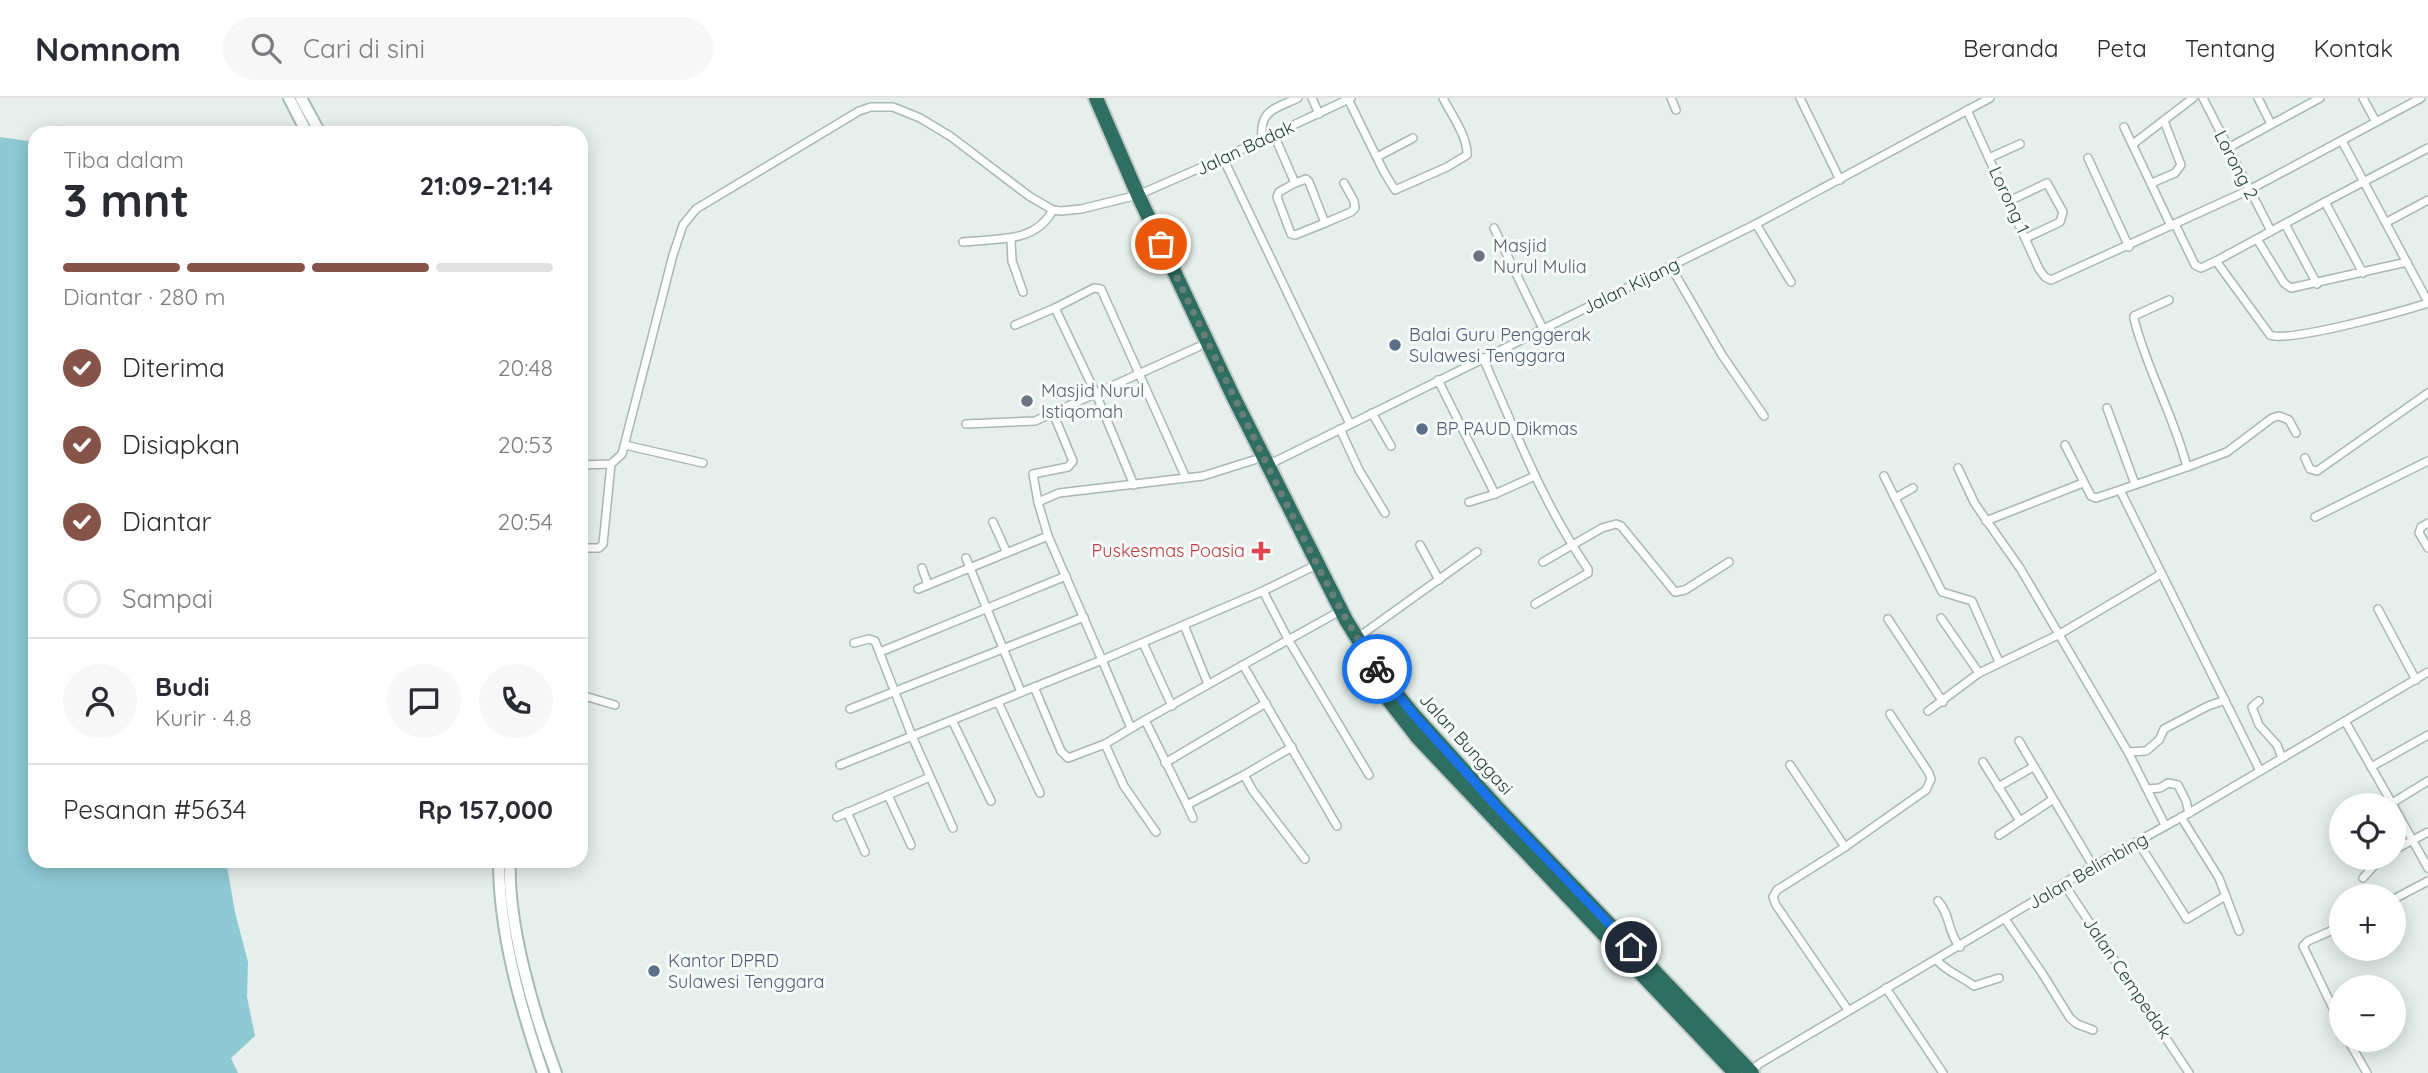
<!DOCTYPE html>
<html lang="id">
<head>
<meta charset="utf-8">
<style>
  body { margin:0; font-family:Quicksand,sans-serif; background:#f7f7f7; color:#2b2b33; height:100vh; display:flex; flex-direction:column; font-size:26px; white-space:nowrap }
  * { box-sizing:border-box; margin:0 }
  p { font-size:23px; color:#7c7c81 }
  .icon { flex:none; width:38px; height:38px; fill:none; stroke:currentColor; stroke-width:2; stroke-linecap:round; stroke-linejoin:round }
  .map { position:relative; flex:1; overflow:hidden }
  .panel { position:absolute; left:28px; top:28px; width:560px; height:742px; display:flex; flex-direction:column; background:#fff; border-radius:21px; box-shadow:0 4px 18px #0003 }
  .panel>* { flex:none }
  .fabs { position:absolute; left:2329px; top:695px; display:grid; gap:14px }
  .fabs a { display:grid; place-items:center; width:77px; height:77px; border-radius:50%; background:#fff; box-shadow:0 4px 18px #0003; font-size:35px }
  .pin { position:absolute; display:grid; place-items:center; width:60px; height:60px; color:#fff; margin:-30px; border:4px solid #fff; border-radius:50%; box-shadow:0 2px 7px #0007 }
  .courier { position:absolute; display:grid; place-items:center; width:70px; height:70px; margin:-35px; border:5px solid #1a73e8; border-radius:50%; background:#fff; color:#222; box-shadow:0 2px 9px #0007 }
  .headline em { font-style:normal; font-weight:700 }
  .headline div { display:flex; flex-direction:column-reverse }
  .headline { display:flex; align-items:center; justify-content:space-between; height:119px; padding:0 35px }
  h1 { font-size:46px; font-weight:700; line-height:52px }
  .bar { display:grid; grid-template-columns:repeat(4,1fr); gap:10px 7px; align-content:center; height:84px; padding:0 35px }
  .bar i { height:9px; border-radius:5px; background:#e1e1e2 }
  .bar .on { background:#855347 }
  .bar p { grid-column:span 4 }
  .line { display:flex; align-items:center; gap:18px; padding:0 35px; border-top:2px solid #e1e1e2 }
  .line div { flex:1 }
  .round { display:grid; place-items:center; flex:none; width:74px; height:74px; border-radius:37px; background:#f7f7f7 }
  ol { padding:0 35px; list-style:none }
  li { display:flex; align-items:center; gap:21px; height:77px }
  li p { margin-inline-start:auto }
  li .icon { padding:7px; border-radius:50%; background:#855347; color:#fff; stroke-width:4 }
  li:last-child { color:#7c7c81 }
  li i { width:38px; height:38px; border:4px solid #e1e1e2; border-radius:50% }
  header { display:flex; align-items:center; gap:42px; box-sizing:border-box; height:98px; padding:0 35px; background:#fff; border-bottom:2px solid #e1e1e2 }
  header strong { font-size:33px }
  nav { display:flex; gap:38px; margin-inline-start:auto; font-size:24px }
  .search { width:490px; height:63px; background:#f7f7f7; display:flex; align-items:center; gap:18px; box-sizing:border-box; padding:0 24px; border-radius:38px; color:#7c7c81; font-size:26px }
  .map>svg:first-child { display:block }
  .water { fill:#8ec9d4 }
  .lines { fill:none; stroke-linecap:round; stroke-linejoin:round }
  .street-casing { stroke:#a8b8b2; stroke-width:10 }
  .secondary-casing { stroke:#a4bbb3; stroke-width:14 }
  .highway-casing { stroke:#c2cac8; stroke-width:18 }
  .street { stroke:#fff; stroke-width:7 }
  .secondary { stroke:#fff; stroke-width:10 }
  .highway { stroke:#2f6f62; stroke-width:14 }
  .done { stroke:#687f78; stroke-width:7; stroke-dasharray:0 12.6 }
  .route { stroke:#1a73e8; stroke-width:9 }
  .worship-dot { fill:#6b7280; stroke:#f7fbf9; stroke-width:2.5 }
  .service-dot { fill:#5c6f8a; stroke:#f7fbf9; stroke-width:2.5 }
  .health-dot { fill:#e0444e; stroke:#f7fbf9; stroke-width:2.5 }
  .labels { text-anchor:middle; stroke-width:6; stroke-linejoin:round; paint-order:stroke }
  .street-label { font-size:18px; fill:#24423a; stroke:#f7fbf9 }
  .worship-label { font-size:18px; fill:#5b616d; stroke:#f7fbf9; text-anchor:start }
  .service-label { font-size:18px; fill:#4e5e75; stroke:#f7fbf9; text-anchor:start }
  .health-label { font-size:18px; fill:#be3a42; stroke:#f7fbf9; text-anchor:end }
</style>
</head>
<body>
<header>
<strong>Nomnom</strong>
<div class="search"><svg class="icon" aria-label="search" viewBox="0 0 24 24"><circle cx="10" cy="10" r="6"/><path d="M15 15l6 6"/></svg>Cari di sini</div>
<nav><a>Beranda</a><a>Peta</a><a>Tentang</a><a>Kontak</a></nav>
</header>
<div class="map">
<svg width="2428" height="975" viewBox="0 0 2428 975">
  <rect width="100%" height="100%" fill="#e6efeb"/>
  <path class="water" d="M0,39L35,44V763H226L235,814L248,864L247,899L255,938L231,960L238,975H0Z"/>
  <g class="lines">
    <g class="street-casing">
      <g id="street">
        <path d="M1312,0L1319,16"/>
        <path d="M1671,0L1676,12"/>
        <path d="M1800,0L1840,82"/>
        <path d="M2203,0L2271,133"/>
        <path d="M2258,0L2271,26"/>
        <path d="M2363,0L2376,24"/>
        <path d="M1348,1L1384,74L1395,92L1447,69L1467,57C1468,39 1451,16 1443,0"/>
        <path d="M1967,12L2039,171L2045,179L2051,182L2249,92L2421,0"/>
        <path d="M2124,29L2171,128"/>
        <path d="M1274,37L1295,85L1306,81L1309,84L1325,125L1351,114L1355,110L1354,103L1344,85"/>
        <path d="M1262,42C1259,12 1274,11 1298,0"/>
        <path d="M2342,43L2428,204"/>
        <path d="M2133,46L2193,0"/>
        <path d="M2228,50L2320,0"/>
        <path d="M1377,59L1413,40"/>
        <path d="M1223,60L1350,326"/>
        <path d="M1989,60L2020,46"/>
        <path d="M2088,60L2129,149"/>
        <path d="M1295,85L1279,94L1277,99L1291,136L1295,137L1325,125"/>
        <path d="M2152,85L2175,75L2181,67L2164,23"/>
        <path d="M2009,103L2047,85L2063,114L2060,124L2026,140"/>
        <path d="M2387,124L2428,102"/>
        <path d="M1756,126L1791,184"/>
        <path d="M2175,126L2195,167L2201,170L2216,163L2325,104"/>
        <path d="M2285,126L2317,186"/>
        <path d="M1494,130L1543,231"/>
        <path d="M2257,141L2284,185L2291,190L2407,164"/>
        <path d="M1011,142L1012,163L1023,194"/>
        <path d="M963,144C996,140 1035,146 1053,112"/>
        <path d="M2216,163L2270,237C2289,245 2403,213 2428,205"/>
        <path d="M1671,169L1722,257L1764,318"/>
        <path d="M2363,175L2325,104L2428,50"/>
        <path d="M2169,202L2134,218V221C2147,272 2174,318 2187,369L2120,392L2260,673"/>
        <path d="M1015,227L1055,210"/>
        <path d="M1483,260C1515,332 1543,406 1588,471V475L1535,506"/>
        <path d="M1438,282L1495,396L1469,404"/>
        <path d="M2107,310L2135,386"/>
        <path d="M1372,315L1391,348"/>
        <path d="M966,326L1035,323L1198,249"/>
        <path d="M1340,331L1359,372L1385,415"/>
        <path d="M625,347L703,365"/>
        <path d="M2065,347L2091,398L2096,400L2120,392"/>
        <path d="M2305,360L2310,371L2317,373L2428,295"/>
        <path d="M1254,362L1203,378L1059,395L1038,404L1048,438L1102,562L1263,493L1310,470"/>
        <path d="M581,367L611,366L622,356L673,157L683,127L696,111L859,13L871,9H893L920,20L950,38L1029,98L1053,112L1061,113L1081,111L1138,97L1223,60L1351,0"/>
        <path d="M1268,367L1756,126L1990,0"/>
        <path d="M2187,369L2227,354L2272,320L2279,318L2289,322L2296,335"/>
        <path d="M1958,370L1975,406L2020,470L2128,654L2165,727"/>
        <path d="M1884,378L1942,494L1972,503L1999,564"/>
        <path d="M1134,387L1096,296L1055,210L1094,190L1101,191L1186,380"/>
        <path d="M1495,396L1535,378"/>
        <path d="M1895,400L1913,390"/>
        <path d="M1038,404L1033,376L1068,369L1073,363L1053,315"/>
        <path d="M2315,419L2428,363"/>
        <path d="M1986,423L2083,385"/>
        <path d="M993,424L1007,455"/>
        <path d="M1420,447L1439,482"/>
        <path d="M581,450H599L603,446L611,366"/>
        <path d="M2428,450L2419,435L2421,429L2428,425"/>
        <path d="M966,460L1021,594"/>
        <path d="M1543,464L1602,430L1616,426L1621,428L1675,494L1685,492L1729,464"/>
        <path d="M922,470L928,487"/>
        <path d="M918,491L1048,438"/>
        <path d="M1263,493L1289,543L1369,677"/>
        <path d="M2378,511L2416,582"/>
        <path d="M1333,517L1243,567L1337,728"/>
        <path d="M1941,520L1979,575"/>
        <path d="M1888,521L1943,604"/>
        <path d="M1184,527L1208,586"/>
        <path d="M1357,540L1477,454"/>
        <path d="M854,545L869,541L875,543L912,638L953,730"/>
        <path d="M1143,545L1172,608"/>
        <path d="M880,554L1066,478"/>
        <path d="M1243,567L1145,622L1187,707L1244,677"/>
        <path d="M1034,589L1061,653L1068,660L1105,646L1145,622"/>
        <path d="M581,597L615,607"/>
        <path d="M2259,603L2252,609L2259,627L2277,647L2282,660"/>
        <path d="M998,604L1040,695"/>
        <path d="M850,611L1084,519"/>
        <path d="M1928,613L1979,575L2058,537L2161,476"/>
        <path d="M952,622L991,703"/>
        <path d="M2345,623L2393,707"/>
        <path d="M2019,643L2093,768"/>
        <path d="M1105,646L1124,688L1156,734"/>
        <path d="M1292,649L1244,677L1253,693L1305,761"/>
        <path d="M2128,654L2146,653L2159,642L2164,631L2208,608L2225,602"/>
        <path d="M1983,664L2020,723"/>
        <path d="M1165,665L1266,605"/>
        <path d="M840,667L1102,562L1131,630"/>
        <path d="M1790,667L1845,749"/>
        <path d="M2371,669L2428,637"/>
        <path d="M1998,689L2033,669"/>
        <path d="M2147,691L2160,690L2168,685L2178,687L2186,703L2189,715"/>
        <path d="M888,697L911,747"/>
        <path d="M2392,705L2428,683"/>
        <path d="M1187,707L1193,720"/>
        <path d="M2394,709L2428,770"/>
        <path d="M847,714L865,754"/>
        <path d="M837,719L930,679"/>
        <path d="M2181,719L2219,780L2239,833"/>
        <path d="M1999,737L2052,702"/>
        <path d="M2138,744L2187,821L2222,800"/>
        <path d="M2394,752L2428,734"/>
        <path d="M2363,780L2381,760"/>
        <path d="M2064,786L2189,975"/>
        <path d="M2394,801L2428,783"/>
        <path d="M1938,803C1951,817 1947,834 1960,849"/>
        <path d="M2005,821L2042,875L2070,920L2077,926L2093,932"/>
        <path d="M2342,828L2308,843L2303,848L2342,929"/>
        <path d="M1937,862C1945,873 1963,879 1974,888L1999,880"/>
        <path d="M1886,890L1943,975"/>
        <path d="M1848,912L1776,807L1773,799L1777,792L1845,749L1926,692L1931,681L1929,675L1890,616"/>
        <path d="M2348,942L2367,975"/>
        <path d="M1751,974L1759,966L2093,768L2189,715L2428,574"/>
      </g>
    </g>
    <g class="secondary-casing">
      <g id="secondary">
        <path d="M289,0L307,35"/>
        <path d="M301,0L320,35"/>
        <path d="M499,763C499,834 520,908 543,975"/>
        <path d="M510,763C507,825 534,916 556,975"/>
      </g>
    </g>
    <g class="highway-casing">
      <g id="highway">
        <path d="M1096,0L1138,97L1233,298L1346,522L1377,572L1414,617L1497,709L1752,975"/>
        <path d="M1380,591L1418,640L1735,975"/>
      </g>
    </g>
    <use href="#street" class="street"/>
    <use href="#secondary" class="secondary"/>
    <use href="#highway" class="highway"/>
  </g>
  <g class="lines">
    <path class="done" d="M1161,146C1201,230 1241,314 1282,397C1312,456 1340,516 1377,571"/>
    <path class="route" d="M1377,571L1414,617L1497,709L1631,849"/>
  </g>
  <g class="worship-dot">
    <circle cx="1479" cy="158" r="7"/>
    <circle cx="1027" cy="303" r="7"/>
  </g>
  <g class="service-dot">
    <circle cx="1395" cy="247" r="7"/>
    <circle cx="1422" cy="331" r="7"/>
    <circle cx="654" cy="873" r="7"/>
  </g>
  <path class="health-dot" d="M1257.5 442.5h7v7h7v7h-7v7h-7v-7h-7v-7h7z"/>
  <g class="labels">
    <g class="street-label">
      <text transform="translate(1245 50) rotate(-25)" y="6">Jalan Badak</text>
      <text transform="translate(2236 67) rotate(63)" y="6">Lorong 2</text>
      <text transform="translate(2009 102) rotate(65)" y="6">Lorong 1</text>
      <text transform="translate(1631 188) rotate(-26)" y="6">Jalan Kijang</text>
      <text transform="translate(1466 646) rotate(48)" y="6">Jalan Bunggasi</text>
      <text transform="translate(2088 773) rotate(-30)" y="6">Jalan Belimbing</text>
      <text transform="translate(2127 880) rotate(56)" y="6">Jalan Cempedak</text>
    </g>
    <g class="worship-label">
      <text x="1493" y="154">Masjid<tspan x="1493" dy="21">Nurul Mulia</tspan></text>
      <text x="1041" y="299">Masjid Nurul<tspan x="1041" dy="21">Istiqomah</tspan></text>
    </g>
    <g class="service-label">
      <text x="1409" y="243">Balai Guru Penggerak<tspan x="1409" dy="21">Sulawesi Tenggara</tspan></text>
      <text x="1436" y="337">BP PAUD Dikmas</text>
      <text x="668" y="869">Kantor DPRD<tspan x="668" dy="21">Sulawesi Tenggara</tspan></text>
    </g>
    <g class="health-label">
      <text x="1245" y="459">Puskesmas Poasia</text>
    </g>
  </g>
</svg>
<div class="fabs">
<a><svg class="icon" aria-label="locate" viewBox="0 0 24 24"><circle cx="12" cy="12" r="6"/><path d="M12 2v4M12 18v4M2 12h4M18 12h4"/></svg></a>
<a>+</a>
<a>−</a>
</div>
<div class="pin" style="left:1161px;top:146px;background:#ea580c"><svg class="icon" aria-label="bag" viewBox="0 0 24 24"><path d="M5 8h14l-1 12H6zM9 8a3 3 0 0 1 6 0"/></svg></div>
<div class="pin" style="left:1631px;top:849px;background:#1f2937"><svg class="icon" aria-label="home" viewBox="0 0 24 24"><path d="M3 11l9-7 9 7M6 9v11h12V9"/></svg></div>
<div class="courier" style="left:1377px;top:571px"><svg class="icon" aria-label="bike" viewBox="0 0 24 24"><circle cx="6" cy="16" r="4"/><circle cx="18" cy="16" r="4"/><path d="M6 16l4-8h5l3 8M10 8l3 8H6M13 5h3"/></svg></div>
<section class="panel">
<div class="headline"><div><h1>3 mnt</h1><p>Tiba dalam</p></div><em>21:09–21:14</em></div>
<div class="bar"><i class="on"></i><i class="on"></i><i class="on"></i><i></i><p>Diantar · 280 m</p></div>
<ol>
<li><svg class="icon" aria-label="check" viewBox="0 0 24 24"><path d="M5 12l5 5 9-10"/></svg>Diterima<p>20:48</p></li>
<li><svg class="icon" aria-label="check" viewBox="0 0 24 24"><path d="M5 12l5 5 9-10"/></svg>Disiapkan<p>20:53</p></li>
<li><svg class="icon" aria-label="check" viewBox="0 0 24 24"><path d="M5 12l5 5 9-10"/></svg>Diantar<p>20:54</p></li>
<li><i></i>Sampai</li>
</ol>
<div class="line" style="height:126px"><a class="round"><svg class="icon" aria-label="person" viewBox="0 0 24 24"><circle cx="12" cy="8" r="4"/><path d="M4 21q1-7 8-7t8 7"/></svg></a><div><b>Budi</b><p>Kurir · 4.8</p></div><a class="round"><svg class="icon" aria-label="chat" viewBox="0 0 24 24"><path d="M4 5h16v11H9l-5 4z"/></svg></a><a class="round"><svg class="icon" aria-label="phone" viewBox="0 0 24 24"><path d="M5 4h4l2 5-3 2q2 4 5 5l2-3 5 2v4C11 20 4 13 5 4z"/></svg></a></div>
<div class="line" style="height:91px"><div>Pesanan #5634</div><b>Rp 157,000</b></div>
</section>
</div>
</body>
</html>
